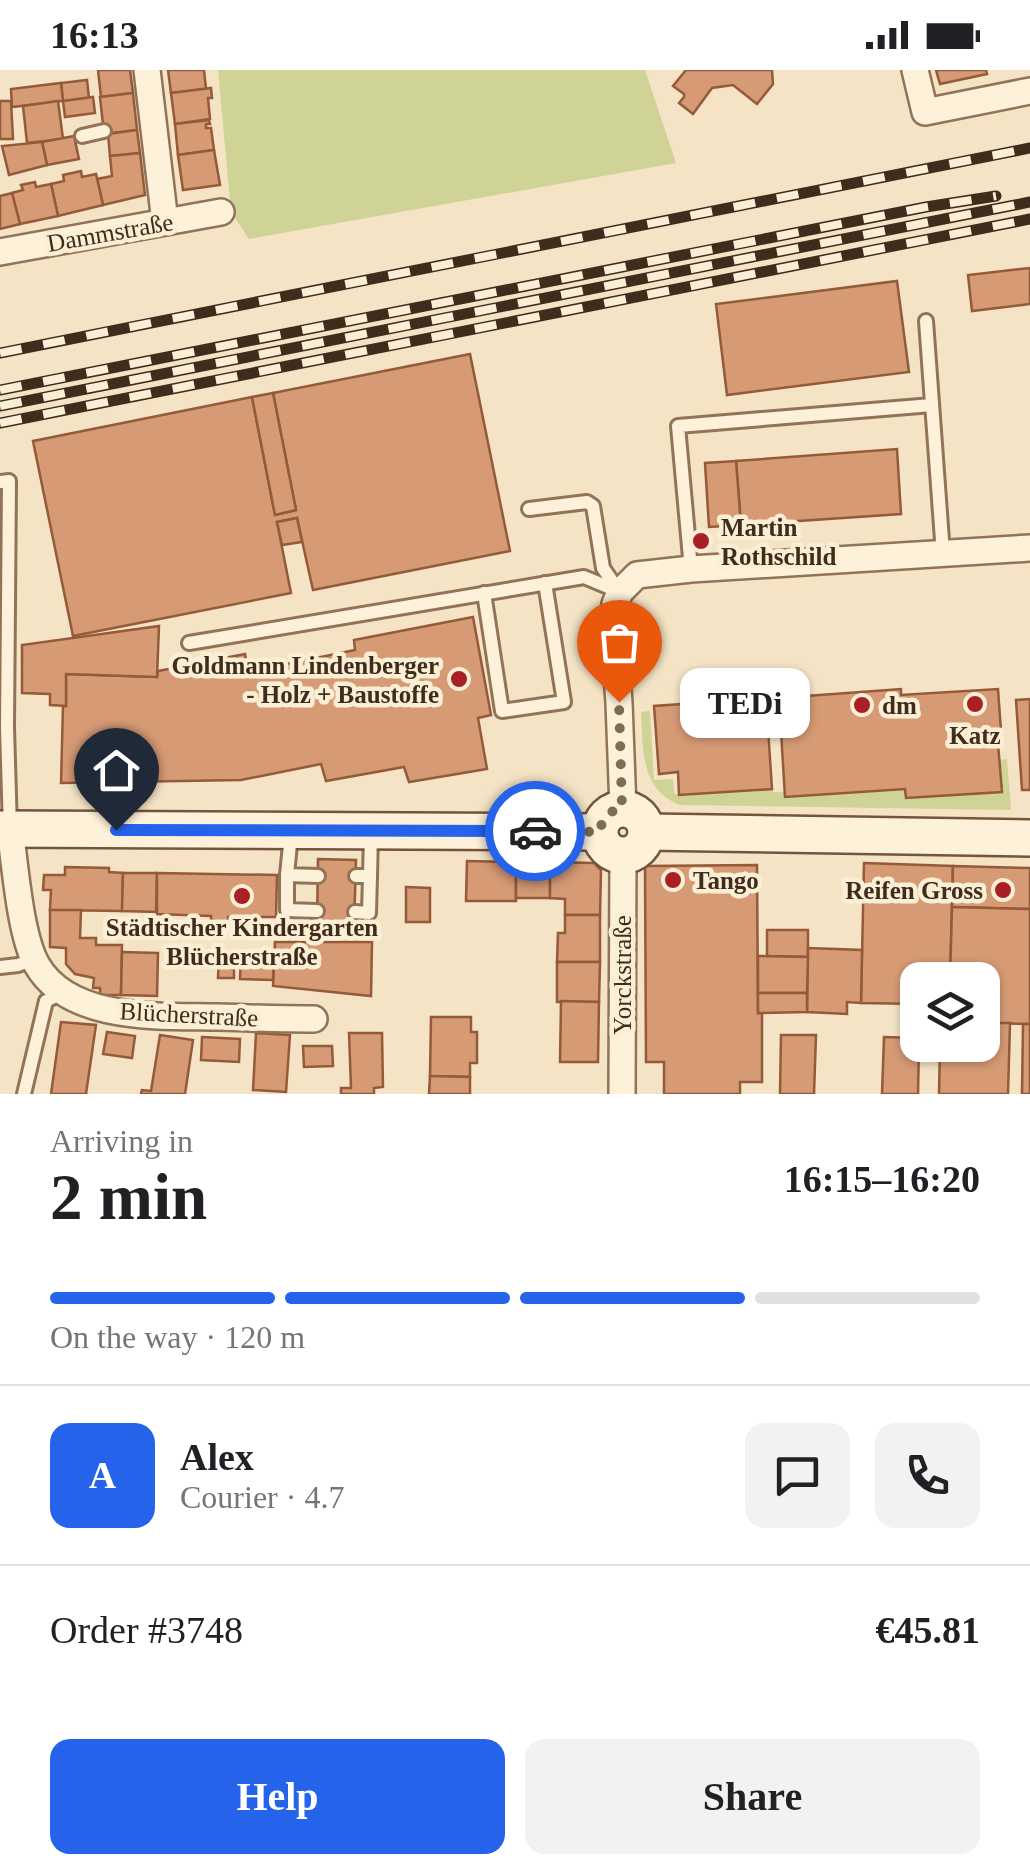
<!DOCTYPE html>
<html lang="en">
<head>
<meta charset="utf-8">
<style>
  body { margin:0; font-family:"Times New Roman",serif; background:#f2f2f2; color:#202124; height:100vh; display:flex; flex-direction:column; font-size:38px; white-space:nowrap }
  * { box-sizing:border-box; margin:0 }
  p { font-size:32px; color:#757577 }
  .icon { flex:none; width:55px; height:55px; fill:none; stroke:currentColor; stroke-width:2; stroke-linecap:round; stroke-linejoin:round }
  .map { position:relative; height:1024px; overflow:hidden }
  .side { display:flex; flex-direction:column; background:#fff; flex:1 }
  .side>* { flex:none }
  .tools { position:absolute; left:900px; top:892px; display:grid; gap:20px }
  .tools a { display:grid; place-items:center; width:100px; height:100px; border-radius:20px; background:#fff; box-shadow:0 2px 8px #0004; font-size:50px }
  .pin { position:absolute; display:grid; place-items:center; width:85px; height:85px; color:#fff; margin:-102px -42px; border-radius:50% 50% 50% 0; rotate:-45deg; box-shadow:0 0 10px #0007 }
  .pin .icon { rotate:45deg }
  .courier { position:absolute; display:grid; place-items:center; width:100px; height:100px; margin:-50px; border:8px solid #2563eb; border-radius:50%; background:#fff; color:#222; box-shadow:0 2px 12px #0007 }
  .bubble { position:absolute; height:70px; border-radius:20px; background:#fff; box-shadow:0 2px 8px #0004; font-size:32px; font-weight:600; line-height:70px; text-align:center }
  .headline em { font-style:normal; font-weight:600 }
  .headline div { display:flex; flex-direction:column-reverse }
  .headline { display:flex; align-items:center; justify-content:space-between; height:170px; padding:0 50px }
  h1 { font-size:65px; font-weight:600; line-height:75px }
  .bar { display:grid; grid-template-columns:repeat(4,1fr); gap:15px 10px; align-content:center; height:120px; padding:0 50px }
  .bar i { height:12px; border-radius:8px; background:#e0e0e0 }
  .bar .current { background:#2563eb }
  .bar p { grid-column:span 4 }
  .line { display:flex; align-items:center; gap:25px; padding:0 50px; border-top:2px solid #e0e0e0 }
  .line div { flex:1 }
  .round { display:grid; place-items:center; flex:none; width:105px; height:105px; border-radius:20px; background:#f2f2f2 }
  .cta { display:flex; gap:20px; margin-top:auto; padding:20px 50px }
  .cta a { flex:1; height:115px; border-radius:20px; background:#2563eb; color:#fff; font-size:40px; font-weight:600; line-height:115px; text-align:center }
  .cta a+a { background:#f2f2f2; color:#202124 }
  .status { display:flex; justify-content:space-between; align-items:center; height:70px; padding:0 50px; background:#fff; direction:ltr }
  .status svg { height:28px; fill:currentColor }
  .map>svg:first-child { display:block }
  .green { fill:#cfd496 }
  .building { fill:#d69a75; stroke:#945a3a; stroke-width:2.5 }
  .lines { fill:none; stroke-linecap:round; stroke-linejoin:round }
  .service-casing { stroke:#917457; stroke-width:18 }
  .minor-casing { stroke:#917457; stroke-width:30 }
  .secondary-casing { stroke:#73553b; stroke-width:40 }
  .service { stroke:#fdf1d9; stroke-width:12 }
  .minor { stroke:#fdf1d9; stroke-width:25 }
  .secondary { stroke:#fdf1d9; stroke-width:35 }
  .rail-casing { stroke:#3f2c1d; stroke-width:11 }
  .rail { stroke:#faeed5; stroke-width:8; stroke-dasharray:22; stroke-linecap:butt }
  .done { stroke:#7e6c57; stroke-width:10; stroke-dasharray:0 18 }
  .route { stroke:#2563eb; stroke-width:12 }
  .poi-dot { fill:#a81f26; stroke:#faeed5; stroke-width:4 }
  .labels { text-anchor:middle; stroke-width:9; stroke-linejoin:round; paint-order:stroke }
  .street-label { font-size:25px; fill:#3f2c1d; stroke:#faeed5 }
  .poi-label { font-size:25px; font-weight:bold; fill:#3f2c1d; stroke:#faeed5; text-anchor:start }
</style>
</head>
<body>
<div class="status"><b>16:13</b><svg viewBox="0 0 49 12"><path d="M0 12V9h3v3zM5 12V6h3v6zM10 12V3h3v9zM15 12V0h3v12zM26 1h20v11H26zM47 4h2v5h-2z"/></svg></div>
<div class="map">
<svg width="1030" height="1024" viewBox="0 0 1030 1024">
  <rect width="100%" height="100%" fill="#f4e3c4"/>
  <g class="green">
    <path d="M218,0H645L676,93L249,169L231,142Z"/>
    <path d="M650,641L654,710L673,709L674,723L680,725L772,719L773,722L905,719L907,728L1001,722L999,690L1007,689L1011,740L680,735C640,720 643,678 641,642Z"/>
  </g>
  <g class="building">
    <path d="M98,0H130L133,23L101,27Z"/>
    <path d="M168,0H204L206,19L171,23Z"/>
    <path d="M686,0H772L773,14L757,34L733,15L712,18L693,44L679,33L684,27V24L673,16Z"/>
    <path d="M936,0H986L987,4L940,14Z"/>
    <path d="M87,10L89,28L63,31L61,13Z"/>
    <path d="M61,13L63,31L12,37L11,19Z"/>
    <path d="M211,18L212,28H208L210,49L175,54L171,23Z"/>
    <path d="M133,23L137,60L104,64L100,27Z"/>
    <path d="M93,27L95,43L65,47L63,31Z"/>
    <path d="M0,31H11L13,69H0Z"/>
    <path d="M58,31L63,69L27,73L23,36Z"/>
    <path d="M209,50L210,54H206V58H211L214,80L178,85L175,54Z"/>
    <path d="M137,60L140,83L110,86L108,64Z"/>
    <path d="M74,66L79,89L47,95L42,72Z"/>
    <path d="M42,72L47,95L9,105L2,76Z"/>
    <path d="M214,80L220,115L183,120L178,85Z"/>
    <path d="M140,83L145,125L103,135L97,109L112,106L110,86Z"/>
    <path d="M81,101L82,107L96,104L103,135L58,146L51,114L64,111L63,105Z"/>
    <path d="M35,112L36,117L51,114L58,146L20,154L12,123L23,120L21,115Z"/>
    <path d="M12,123L20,154L0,159V126Z"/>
    <path d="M1030,198V234L972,241L968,205Z"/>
    <path d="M897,211L909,302L727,325L716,234Z"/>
    <path d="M470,284L510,481L313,520L297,448L277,452L291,523L73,566L33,371L252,327L275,445L296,440L273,323Z"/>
    <path d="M273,323L296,440L275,445L252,327Z"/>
    <path d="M897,379L901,444L741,455L736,391Z"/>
    <path d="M736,391L741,455L709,457L705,393Z"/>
    <path d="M297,448L302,472L282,475L277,452Z"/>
    <path d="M473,547L491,645L478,648L487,699L409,712L404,697L326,711L321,694L241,710L61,713L63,636H66V604L157,607L158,601L245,584L248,602L355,580L354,570Z"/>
    <path d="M159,556L157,607L66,604V636L50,635V624L22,623V575Z"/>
    <path d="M901,619V625L998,619L1001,661H997L1002,722L906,728L905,719L785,727L779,628Z"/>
    <path d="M766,628L772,719L679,725L678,702L659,704L654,636Z"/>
    <path d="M1030,629V720H1022L1016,630Z"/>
    <path d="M318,789L356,790L354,859L317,857Z"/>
    <path d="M467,791L516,792V831H466Z"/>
    <rect x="516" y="792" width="34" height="36"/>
    <path d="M550,792L594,793L601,800L600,845H565V829L550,828Z"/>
    <path d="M864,793L953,796L950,910H918V934L861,933Z"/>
    <path d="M757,795L758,943H762V1012H740V1024H664V992H646L645,796Z"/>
    <path d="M953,796L1030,798V839L952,837Z"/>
    <path d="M65,797L109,798V802L123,803L122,841L50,840L51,820H43L44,805H65Z"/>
    <path d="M123,803H157L156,842L122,841Z"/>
    <path d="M157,803L277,805L276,847H228V855L211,854V846L157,844Z"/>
    <path d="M406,817L430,818V852H406Z"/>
    <path d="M952,837L1030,839V954L982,953V910H950Z"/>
    <path d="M50,840H81L80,868H96V875H122L121,925H100V918H93L94,908L75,904L66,894V878L50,877Z"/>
    <path d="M565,845H600V892H557L558,863H565Z"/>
    <path d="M767,860H808V887L767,886Z"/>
    <path d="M275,872H372L371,926L273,916Z"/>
    <path d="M808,878L862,880L861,933L847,932V944L807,942Z"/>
    <path d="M241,880L274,881L273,910L240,909Z"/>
    <path d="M122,882L158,883L157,926L121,925Z"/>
    <path d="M219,883L234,884V908H218Z"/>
    <path d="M758,886L808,887L807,923H758Z"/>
    <path d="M557,892H600L599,932H557Z"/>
    <path d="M758,923H807V942L758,943Z"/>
    <path d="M561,931L599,932L598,992H560Z"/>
    <path d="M431,947H471V962H477V993H470V1007L430,1006Z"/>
    <path d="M61,952L96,955L86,1024H51Z"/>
    <path d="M982,953H1010L1008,1024H939L940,975H982Z"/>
    <path d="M1023,954H1030V1024H1022Z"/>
    <path d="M107,962L135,966L132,988L103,984Z"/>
    <path d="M256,963L290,965L286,1022L253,1020Z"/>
    <path d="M349,963H382L383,1017L374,1018V1024H341V1018H351Z"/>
    <path d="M160,965L193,970L185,1024H141L142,1020L151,1021Z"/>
    <path d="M781,965H816L814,1024H780Z"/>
    <path d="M202,967L240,969L239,992L201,990Z"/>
    <path d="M884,967L918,968V975H919L918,1024H882Z"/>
    <path d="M303,976H332L333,996L304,997Z"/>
    <path d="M430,1006L470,1007V1024H429Z"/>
  </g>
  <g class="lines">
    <g class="service-casing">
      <g id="service">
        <path d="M82,66L104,61"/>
        <path d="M926,251L943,484"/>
        <path d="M0,412L9,411L7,658L10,759"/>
        <path d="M529,439L587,432L593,436L603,498L618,520"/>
        <path d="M691,499L678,356L932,335"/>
        <path d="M484,523L502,641L564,632L545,513"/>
        <path d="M189,573L584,507L620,522"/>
        <path d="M291,764L287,805L318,806"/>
        <path d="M287,805V840L317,841"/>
        <path d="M356,806H370L371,764"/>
        <path d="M355,842L369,843L370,806"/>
        <path d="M0,897L18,895L34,889"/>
        <path d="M24,1024L46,931L64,922"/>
      </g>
    </g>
    <g class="minor-casing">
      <g id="minor">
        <path d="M147,0L165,152"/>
        <path d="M915,0L925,42L1030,21"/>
        <path d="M0,182L221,142"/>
        <path d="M623,738L619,633L613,550L615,534L620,522L637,505L691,499L1030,478"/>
        <path d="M10,759C15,794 20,866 37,895C69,951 159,946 214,947C248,948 281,949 314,949"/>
        <path d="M622,1024L623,785"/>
      </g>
    </g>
    <g class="secondary-casing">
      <g id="secondary">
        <circle cx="623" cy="762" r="23"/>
        <path d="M0,759L599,762"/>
        <path d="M646,762L1030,768"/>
      </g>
    </g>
    <use href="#service" class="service"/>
    <use href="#minor" class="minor"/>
    <use href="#secondary" class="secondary"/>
    <g class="rail-casing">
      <g id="rail">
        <path d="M0,283L1030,78"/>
        <path d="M0,320L926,137L996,126"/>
        <path d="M0,336L1030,132"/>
        <path d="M0,353L1030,149"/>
      </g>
    </g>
    <use href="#rail" class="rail"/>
  </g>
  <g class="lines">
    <path class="done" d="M535,761L600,762C602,747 608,742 622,738L619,632"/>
    <path class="route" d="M116,760L535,761"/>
  </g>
  <g class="poi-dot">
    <circle cx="701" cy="471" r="10"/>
    <circle cx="459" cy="609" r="10"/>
    <circle cx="975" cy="634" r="10"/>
    <circle cx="862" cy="635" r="10"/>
    <circle cx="673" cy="810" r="10"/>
    <circle cx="1003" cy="820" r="10"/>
    <circle cx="242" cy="826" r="10"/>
  </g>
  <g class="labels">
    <g class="street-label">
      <text transform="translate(110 162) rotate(-10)" y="9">Dammstraße</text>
      <text transform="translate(622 905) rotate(-90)" y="9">Yorckstraße</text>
      <text transform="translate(189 944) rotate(3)" y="9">Blücherstraße</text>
    </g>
    <g class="poi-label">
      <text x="721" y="466">Martin<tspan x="721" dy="29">Rothschild</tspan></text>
      <text x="439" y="604" text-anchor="end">Goldmann Lindenberger<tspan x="439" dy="29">- Holz + Baustoffe</tspan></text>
      <text x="882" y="644">dm</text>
      <text x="975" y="674" text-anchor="middle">Katz</text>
      <text x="693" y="819">Tango</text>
      <text x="983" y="829" text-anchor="end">Reifen Gross</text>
      <text x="242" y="866" text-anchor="middle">Städtischer Kindergarten<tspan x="242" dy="29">Blücherstraße</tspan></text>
    </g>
  </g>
</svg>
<div class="tools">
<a><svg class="icon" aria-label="layers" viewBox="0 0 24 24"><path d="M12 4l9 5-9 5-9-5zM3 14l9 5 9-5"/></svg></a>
</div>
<div class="pin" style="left:619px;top:632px;background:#ea580c"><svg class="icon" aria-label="bag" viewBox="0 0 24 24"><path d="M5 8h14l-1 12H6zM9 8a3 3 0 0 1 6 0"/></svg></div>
<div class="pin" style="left:116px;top:760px;background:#1f2937"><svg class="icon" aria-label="home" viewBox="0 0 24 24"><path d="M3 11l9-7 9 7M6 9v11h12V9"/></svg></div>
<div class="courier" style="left:535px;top:761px"><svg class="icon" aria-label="car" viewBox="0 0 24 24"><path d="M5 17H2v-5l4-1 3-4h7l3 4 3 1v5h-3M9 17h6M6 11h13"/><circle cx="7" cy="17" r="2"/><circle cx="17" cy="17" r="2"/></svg></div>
<div class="bubble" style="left:680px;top:598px;width:130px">TEDi</div>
</div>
<section class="side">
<div class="headline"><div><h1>2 min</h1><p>Arriving in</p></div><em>16:15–16:20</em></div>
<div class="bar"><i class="current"></i><i class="current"></i><i class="current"></i><i></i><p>On the way · 120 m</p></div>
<div class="line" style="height:180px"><b class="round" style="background:#2563eb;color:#fff">A</b><div><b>Alex</b><p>Courier · 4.7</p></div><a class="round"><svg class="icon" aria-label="chat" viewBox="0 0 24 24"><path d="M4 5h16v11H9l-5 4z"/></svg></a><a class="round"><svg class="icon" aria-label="phone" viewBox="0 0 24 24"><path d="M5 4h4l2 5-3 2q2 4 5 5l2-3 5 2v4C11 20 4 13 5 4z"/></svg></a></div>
<div class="line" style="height:130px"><div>Order #3748</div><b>€45.81</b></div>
<div class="cta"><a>Help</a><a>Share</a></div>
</section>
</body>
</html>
